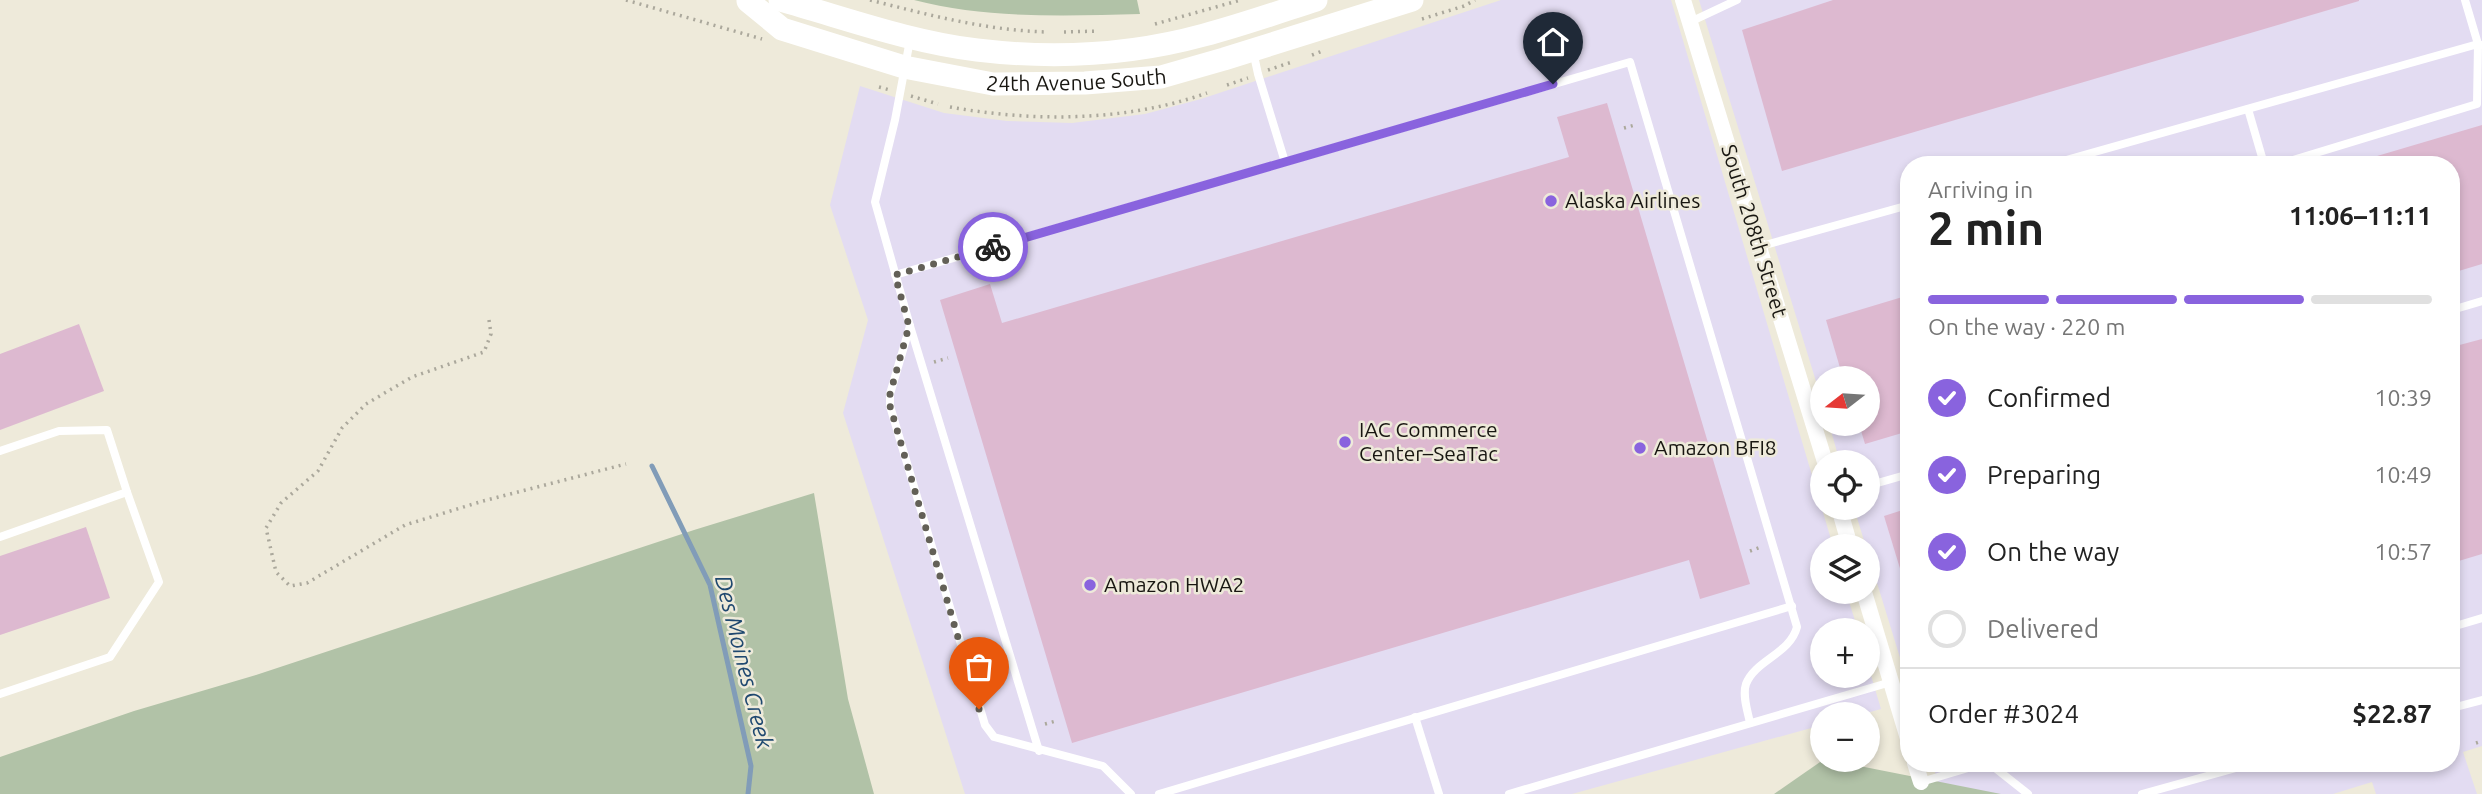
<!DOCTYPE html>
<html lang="en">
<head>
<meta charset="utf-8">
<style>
  body { margin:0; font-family:Ubuntu,sans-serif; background:#f6f6f6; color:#222; height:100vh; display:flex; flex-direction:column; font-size:26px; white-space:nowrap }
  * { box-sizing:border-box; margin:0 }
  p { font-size:23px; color:#767676 }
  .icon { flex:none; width:38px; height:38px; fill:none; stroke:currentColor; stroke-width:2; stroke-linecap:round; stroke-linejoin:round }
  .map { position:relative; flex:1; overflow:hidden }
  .details { position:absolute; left:1900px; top:156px; width:560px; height:616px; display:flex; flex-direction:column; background:#fff; border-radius:28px; box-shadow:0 4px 10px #0003 }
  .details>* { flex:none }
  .needle { width:46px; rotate:253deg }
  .controls { position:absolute; left:1810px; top:366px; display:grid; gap:14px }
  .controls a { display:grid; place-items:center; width:70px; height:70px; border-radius:50%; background:#fff; box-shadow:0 4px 10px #0003; font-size:35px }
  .pin { position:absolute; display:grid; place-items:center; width:60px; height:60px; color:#fff; margin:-72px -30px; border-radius:50% 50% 50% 0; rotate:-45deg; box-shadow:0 0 7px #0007 }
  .pin .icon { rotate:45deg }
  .courier { position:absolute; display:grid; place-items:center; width:70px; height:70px; margin:-35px; border:5px solid #8963de; border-radius:50%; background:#fff; color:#222; box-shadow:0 2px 9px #0007 }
  .head em { font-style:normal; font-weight:700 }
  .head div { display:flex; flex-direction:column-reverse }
  .head { display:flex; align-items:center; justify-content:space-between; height:119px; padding:0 28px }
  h1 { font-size:46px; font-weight:700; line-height:52px }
  .bar { display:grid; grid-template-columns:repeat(4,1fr); gap:10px 7px; align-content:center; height:84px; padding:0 28px }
  .bar i { height:9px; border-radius:5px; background:#e0e0e0 }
  .bar .selected { background:#8963de }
  .bar p { grid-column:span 4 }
  .line { display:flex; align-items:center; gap:18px; padding:0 28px; border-top:2px solid #e0e0e0 }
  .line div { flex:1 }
  ol { padding:0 28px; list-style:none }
  li { display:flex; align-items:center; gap:21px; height:77px }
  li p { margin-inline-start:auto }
  li .icon { padding:7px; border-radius:50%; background:#8963de; color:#fff; stroke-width:4 }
  li:last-child { color:#767676 }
  li i { width:38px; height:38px; border:4px solid #e0e0e0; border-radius:50% }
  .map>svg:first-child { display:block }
  .industrial { fill:#e3dcf2 }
  .green { fill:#b1c2a7 }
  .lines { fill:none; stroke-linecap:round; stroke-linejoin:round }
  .stream { stroke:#819cb8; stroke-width:5 }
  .building { fill:#ddb9d0 }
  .path { stroke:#aba89c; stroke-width:3.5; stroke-dasharray:2 5; stroke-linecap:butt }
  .lane { stroke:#fff; stroke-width:8 }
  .street { stroke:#fff; stroke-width:16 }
  .secondary { stroke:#fff; stroke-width:23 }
  .done { stroke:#636057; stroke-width:7; stroke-dasharray:0 12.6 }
  .route { stroke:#8963de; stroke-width:9 }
  .poi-dot { fill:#8963de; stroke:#eeeada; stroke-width:2.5 }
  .labels { text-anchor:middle; stroke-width:5; stroke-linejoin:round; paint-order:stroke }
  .street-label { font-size:21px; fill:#181611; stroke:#eeeada }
  .poi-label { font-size:21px; fill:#181611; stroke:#eeeada; text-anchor:start }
  .water-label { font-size:23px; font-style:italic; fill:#1f486f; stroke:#eeeada }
</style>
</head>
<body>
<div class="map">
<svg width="2482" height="794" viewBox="0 0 2482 794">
  <rect width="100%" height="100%" fill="#eeeada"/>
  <g class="industrial">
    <path d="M1501,0H1671L1833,546H1822V592H1846L1858,630H1822V676H1867V662L1881,709L1863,714H1822V725L1572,794H965L843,413L868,320L830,205L860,86L944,113L1007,121L1072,123L1145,114L1201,99Z"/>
    <path d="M1699,0H2482V746L2463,752L2477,794H2376L2372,782L2333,794H1942L1932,763H2452V164H1909V687L1854,508H1867V462H1840L1829,424H1867V378H1822V401Z"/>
  </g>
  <g class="green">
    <path d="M914,0H1137L1140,14C1066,16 986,19 914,0Z"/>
    <path d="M814,493L848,699L874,794H0V757L134,711L256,675L694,530Z"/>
    <path d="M1823,760H1829L2001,794H1774Z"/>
  </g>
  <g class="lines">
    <path class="stream" d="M652,466L710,585L751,766L748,794"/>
  </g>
  <g class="building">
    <path d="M1833,0H2359V1L1782,171L1742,30Z"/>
    <path d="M1607,103L1750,584L1700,599L1689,560L1072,743L940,300L990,284L1002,323L1569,157L1557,117Z"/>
    <path d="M2482,125V264L2452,273V164H2350Z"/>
    <path d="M1909,295V434L1903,436L1902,433L1865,444L1859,424H1867V378H1843L1826,320Z"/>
    <path d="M79,324L104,391L0,430V354Z"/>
    <path d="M2482,339V554L2452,563V347Z"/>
    <path d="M1909,508V598L1884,516Z"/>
    <path d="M86,527L110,598L0,635V556Z"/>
  </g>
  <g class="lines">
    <g class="path">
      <path d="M626,0L762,39"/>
      <path d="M870,0C929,15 985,30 1046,32"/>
      <path d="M1422,19L1464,6L1475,0"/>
      <path d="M1155,24L1241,0"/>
      <path d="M1064,32L1099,31"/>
      <path d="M1312,55L1325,50"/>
      <path d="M1268,70L1292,62"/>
      <path d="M1227,85L1248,78"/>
      <path d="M879,87L890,90"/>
      <path d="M911,96L938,104"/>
      <path d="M950,107C1034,122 1125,122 1207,93"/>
      <path d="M1624,128L1635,125"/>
      <path d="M489,320L491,334L484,352L412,377L366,404L342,428L318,471L281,503L266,528L276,572L290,586L307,583L405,525L483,501L626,464"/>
      <path d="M934,362L948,358"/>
      <path d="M1902,445L1906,461"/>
      <path d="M1750,551L1761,547"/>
      <path d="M1045,724L1056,721"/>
      <path d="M2476,743L2482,741"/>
    </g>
    <g class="lane">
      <path d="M2465,0L2478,44L2481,45"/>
      <path d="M1690,22L1737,0"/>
      <path d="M910,40L895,120L875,202L910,326L1039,751"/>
      <path d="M1253,51L1258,74L1285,162"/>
      <path d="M2248,109L2264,164"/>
      <path d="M2052,164L2478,44L2477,104L2280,164"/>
      <path d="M1758,247L1909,205"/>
      <path d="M895,275L1630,62L1797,627C1790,654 1755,660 1746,684C1742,696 1748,712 1750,723"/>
      <path d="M2452,310L2482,301"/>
      <path d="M910,326L890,394V406L985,725L994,737L1103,766L1131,794"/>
      <path d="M0,451L59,431L107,430L127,492L0,537"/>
      <path d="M1867,486L1909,474"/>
      <path d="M2452,627L2482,618"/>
      <path d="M0,694L110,657L159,582L127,492"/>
      <path d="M2452,708L2482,700"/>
      <path d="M1415,717L1439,794"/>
      <path d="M1989,763L2028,794"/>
      <path d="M1921,782L1985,763"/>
      <path d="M1159,794L1792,606"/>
      <path d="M1509,794L1891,682"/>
      <path d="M2142,794L2254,763"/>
    </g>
    <g class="street">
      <path d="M1683,0L1825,462"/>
      <path d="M1839,508L1850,546"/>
      <path d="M1864,592L1909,742"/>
      <path d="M1915,763L1921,782"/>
    </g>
    <g class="secondary">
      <path d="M780,0C845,18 910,42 977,50C1052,59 1131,55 1204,35C1242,25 1279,12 1316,0"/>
      <path id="s1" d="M748,1L782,29L904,67L993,84L1085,83L1161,77L1224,59L1412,0"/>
    </g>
  </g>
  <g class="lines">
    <path class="done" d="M979,709L890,406V394L909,326L895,275L993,247"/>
    <path class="route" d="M993,247L1553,84"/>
  </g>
  <g class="poi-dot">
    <circle cx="1551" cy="201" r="7"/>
    <circle cx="1345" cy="442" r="7"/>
    <circle cx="1640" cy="448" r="7"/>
    <circle cx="1090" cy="585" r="7"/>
  </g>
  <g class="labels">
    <g class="street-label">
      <text dy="7" stroke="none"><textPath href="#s1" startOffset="346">24th Avenue South</textPath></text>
      <text transform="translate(1754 231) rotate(73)" y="7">South 208th Street</text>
    </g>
    <g class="poi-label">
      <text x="1565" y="208">Alaska Airlines</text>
      <text x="1359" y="437">IAC Commerce<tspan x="1359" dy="24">Center–SeaTac</tspan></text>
      <text x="1654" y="455">Amazon BFI8</text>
      <text x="1104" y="592">Amazon HWA2</text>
    </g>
    <g class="water-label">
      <text transform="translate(744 662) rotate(76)" y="8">Des Moines Creek</text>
    </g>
  </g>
</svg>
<div class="controls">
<a><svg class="needle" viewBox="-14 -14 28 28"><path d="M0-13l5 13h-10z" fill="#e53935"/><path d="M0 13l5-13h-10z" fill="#767676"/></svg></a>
<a><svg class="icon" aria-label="locate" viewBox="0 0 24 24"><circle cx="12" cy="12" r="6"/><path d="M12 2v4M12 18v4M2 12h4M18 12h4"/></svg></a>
<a><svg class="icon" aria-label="layers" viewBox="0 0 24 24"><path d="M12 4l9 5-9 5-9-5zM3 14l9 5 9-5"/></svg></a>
<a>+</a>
<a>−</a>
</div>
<div class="pin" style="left:979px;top:709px;background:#ea580c"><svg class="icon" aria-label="bag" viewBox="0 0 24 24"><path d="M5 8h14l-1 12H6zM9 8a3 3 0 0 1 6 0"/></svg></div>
<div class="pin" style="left:1553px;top:84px;background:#1f2937"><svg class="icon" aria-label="home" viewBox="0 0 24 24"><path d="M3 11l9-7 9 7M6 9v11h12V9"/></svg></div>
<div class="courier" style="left:993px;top:247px"><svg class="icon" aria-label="bike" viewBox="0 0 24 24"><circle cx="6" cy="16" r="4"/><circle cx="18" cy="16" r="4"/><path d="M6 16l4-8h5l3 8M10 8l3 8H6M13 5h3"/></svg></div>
<section class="details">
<div class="head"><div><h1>2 min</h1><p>Arriving in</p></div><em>11:06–11:11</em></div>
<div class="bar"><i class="selected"></i><i class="selected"></i><i class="selected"></i><i></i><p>On the way · 220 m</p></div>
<ol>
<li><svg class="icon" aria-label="check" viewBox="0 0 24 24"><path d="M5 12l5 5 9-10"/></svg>Confirmed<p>10:39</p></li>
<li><svg class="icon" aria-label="check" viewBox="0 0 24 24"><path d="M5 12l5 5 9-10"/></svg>Preparing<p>10:49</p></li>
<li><svg class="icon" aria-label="check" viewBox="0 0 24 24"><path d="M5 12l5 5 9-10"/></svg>On the way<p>10:57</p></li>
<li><i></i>Delivered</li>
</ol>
<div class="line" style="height:91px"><div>Order #3024</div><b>$22.87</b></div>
</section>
</div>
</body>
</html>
